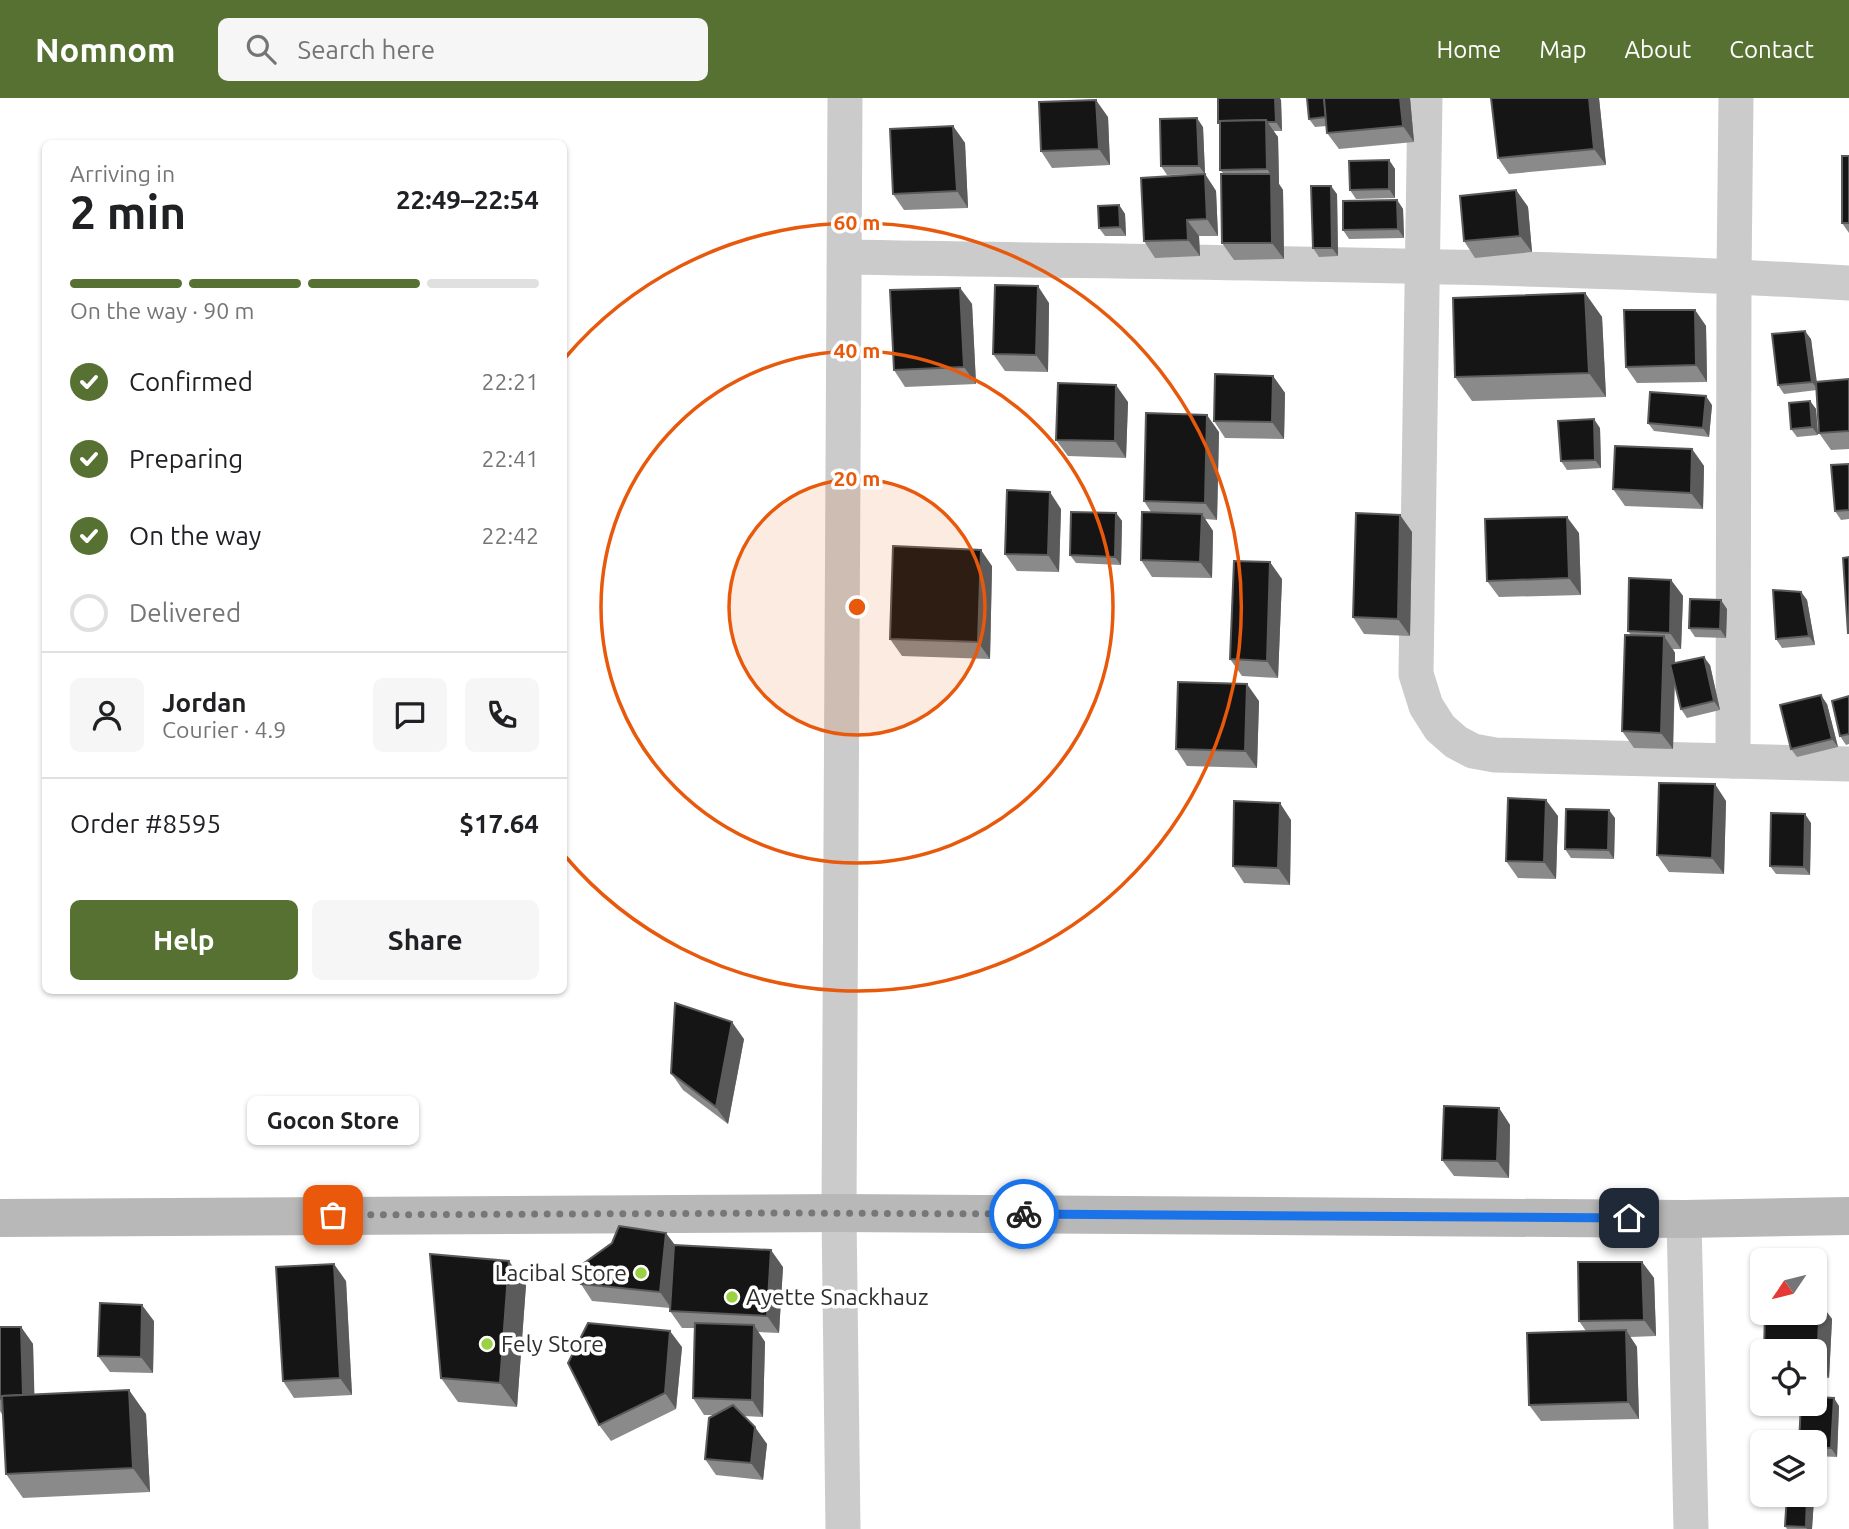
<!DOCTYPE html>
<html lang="en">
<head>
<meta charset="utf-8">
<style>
  body { margin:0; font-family:Ubuntu,sans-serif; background:#f6f6f6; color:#202124; height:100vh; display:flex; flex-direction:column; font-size:26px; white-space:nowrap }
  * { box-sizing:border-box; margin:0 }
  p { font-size:23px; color:#757577 }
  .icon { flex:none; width:38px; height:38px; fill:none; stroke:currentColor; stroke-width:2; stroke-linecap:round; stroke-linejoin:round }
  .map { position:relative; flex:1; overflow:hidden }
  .details { position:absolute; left:42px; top:42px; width:525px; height:854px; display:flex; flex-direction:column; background:#fff; border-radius:10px; box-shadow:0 2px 5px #0004 }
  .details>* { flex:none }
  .needle { width:46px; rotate:235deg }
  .buttons { position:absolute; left:1750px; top:1150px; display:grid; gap:14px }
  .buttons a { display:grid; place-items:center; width:77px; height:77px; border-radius:10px; background:#fff; box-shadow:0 2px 5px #0004; font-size:35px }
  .pin { position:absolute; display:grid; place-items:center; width:60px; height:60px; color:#fff; margin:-30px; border-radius:14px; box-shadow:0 4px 10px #0006 }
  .courier { position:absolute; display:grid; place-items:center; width:70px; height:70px; margin:-35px; border:5px solid #1a73e8; border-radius:50%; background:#fff; color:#222; box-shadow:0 2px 9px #0007 }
  .bubble { position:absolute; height:49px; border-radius:10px; background:#fff; box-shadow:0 2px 5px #0004; font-size:23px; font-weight:700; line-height:49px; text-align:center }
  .summary em { font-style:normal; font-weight:700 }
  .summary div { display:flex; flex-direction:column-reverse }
  .summary { display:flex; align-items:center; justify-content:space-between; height:119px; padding:0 28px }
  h1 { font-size:46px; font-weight:700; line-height:52px }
  .bar { display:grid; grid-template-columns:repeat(4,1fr); gap:10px 7px; align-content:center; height:84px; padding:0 28px }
  .bar i { height:9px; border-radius:5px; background:#e0e0e0 }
  .bar .on { background:#577132 }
  .bar p { grid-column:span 4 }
  .line { display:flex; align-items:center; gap:18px; padding:0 28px; border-top:2px solid #e0e0e0 }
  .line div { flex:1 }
  .round { display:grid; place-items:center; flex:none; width:74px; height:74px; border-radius:10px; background:#f6f6f6 }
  ol { padding:0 28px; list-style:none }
  li { display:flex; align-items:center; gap:21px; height:77px }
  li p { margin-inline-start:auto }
  li .icon { padding:7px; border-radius:50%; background:#577132; color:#fff; stroke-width:4 }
  li:last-child { color:#757577 }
  li i { width:38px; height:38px; border:4px solid #e0e0e0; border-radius:50% }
  .primary-button { display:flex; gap:14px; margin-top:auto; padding:14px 28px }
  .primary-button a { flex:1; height:80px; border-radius:10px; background:#577132; color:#fff; font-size:28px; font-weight:700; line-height:80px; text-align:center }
  .primary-button a+a { background:#f6f6f6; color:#202124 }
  header { display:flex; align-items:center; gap:42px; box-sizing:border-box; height:98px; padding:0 35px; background:#577132; color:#fff }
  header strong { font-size:33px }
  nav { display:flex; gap:38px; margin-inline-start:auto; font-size:24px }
  .search { width:490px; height:63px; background:#f6f6f6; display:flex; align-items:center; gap:18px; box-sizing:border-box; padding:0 24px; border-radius:10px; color:#757577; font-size:26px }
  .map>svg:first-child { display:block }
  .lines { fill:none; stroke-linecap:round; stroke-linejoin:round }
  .minor { stroke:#cbcbcb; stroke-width:35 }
  .secondary { stroke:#b8b8b8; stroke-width:38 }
  .wall { fill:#8a8a8a }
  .shaded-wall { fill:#5b5b5b }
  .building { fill:#151515; stroke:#5b5b5b; stroke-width:2 }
  .done { stroke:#777; stroke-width:7; stroke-dasharray:0 12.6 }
  .route { stroke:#1a73e8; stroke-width:9 }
  .ring { fill:none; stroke:#e8590c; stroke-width:3.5 }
  .poi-dot { fill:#9bd243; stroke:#fff; stroke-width:2.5 }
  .labels { text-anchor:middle; stroke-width:7; stroke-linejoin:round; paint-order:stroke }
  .poi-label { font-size:23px; fill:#2e2e2e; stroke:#fff; text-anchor:start }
  .centre { fill:#e8590c; stroke:#fff; stroke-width:3.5 }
  .ring-label { font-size:21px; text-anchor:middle; font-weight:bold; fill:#e8590c; stroke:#fff; stroke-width:7; stroke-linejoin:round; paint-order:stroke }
</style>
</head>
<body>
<header>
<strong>Nomnom</strong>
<div class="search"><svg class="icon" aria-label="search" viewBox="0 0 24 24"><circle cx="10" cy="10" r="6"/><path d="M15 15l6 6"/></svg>Search here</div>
<nav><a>Home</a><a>Map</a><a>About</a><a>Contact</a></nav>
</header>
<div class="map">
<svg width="1849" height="1431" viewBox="0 0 1849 1431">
  <rect width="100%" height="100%" fill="#fff"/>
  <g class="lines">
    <g class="minor">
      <path d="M1425,0L1416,576L1426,608L1440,630L1456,644L1473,653L1495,657L1849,666"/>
      <path d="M846,159C1180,165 1515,165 1849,185"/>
      <path d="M1733,663L1734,178L1736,0"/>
      <path d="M1684,1121L1691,1431"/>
      <path d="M843,1431L839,1115L845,0"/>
    </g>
    <path class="secondary" d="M0,1120L839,1115L1684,1121L1849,1118"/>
  </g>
  <g class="wall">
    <path d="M1410,0L1414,44L1339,51L1327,35V28L1315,29L1309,21Z"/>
    <path d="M1491,0H1599L1606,67L1509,76L1498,60Z"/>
    <path d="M1281,2L1282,33H1273L1278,39L1279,86L1283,92L1284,161L1234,162L1222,145L1224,76L1220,72V26L1218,25Z"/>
    <path d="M1108,19L1110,67L1052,70L1041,53Z"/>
    <path d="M953,28L965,45L968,110L904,112L893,96Z"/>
    <path d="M1203,29L1205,76L1167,77L1161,68Z"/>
    <path d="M1849,58V135L1842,125Z"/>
    <path d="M1389,62L1395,71V100L1356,101L1350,92Z"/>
    <path d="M1205,76L1216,93L1218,138H1199L1200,158L1155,160L1144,143Z"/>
    <path d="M1516,92L1528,109L1532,154L1475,160L1464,143Z"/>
    <path d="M1337,96L1338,158L1319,159L1313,150Z"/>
    <path d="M1397,102L1403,111L1404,140L1349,141L1343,132Z"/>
    <path d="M1119,107L1125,116L1126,138H1105L1099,130Z"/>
    <path d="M960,190L972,206L976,286L905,289L894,272Z"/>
    <path d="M1585,195L1602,219L1606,299L1472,303L1455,279Z"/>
    <path d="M1049,205L1048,274L1005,273L993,256Z"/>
    <path d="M1695,212L1706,228L1707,284L1637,285L1626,269Z"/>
    <path d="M1811,241L1816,284L1849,281V351L1831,352L1819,335L1817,292L1784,296L1778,287Z"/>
    <path d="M1273,278L1285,295L1284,341L1225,340L1214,323Z"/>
    <path d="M1810,303L1816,311L1818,337L1797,339L1791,331Z"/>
    <path d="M1128,304L1126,360L1068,358L1056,342Z"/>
    <path d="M1712,307L1709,339L1654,333L1648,325Z"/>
    <path d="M1600,330L1601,370L1567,372L1561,363Z"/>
    <path d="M1219,334L1217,422L1205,421L1213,433L1212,480L1152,479L1141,462L1151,414L1144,403Z"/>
    <path d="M1692,351L1704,368L1703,411L1625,408L1613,391Z"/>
    <path d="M1849,366V421L1841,422L1835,413Z"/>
    <path d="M1061,411L1059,474L1017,473L1005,456Z"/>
    <path d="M1116,415L1122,423L1121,467L1076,465L1070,457Z"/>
    <path d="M1400,417L1412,434L1410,538L1364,536L1353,519Z"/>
    <path d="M1579,435L1581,497L1499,499L1487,483Z"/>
    <path d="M992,468L990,561L902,558L890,541Z"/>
    <path d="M1282,481L1278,580L1242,578L1230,561Z"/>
    <path d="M1671,482L1683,498L1681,551H1673L1675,555V565L1710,567L1720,612L1687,620L1681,611L1675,584L1673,651L1634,650L1622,633L1631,537L1628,533Z"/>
    <path d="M1801,494L1807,502L1815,547L1782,550L1776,541Z"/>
    <path d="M1727,511L1726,540L1695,539L1689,530Z"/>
    <path d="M1849,598V646L1846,647L1840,638Z"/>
    <path d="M1259,603L1257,670L1187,668L1176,651Z"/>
    <path d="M1827,606L1838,649L1797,659L1791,651Z"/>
    <path d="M1726,703L1724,776L1669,774L1657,757Z"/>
    <path d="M1558,718L1556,781L1518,780L1506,763Z"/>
    <path d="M1615,720L1614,761L1571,760L1565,751Z"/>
    <path d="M1291,722L1290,787L1244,785L1233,768Z"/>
    <path d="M1811,725L1810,777L1776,776L1770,768Z"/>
    <path d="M744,941L728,1026L683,992L671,975Z"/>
    <path d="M1499,1010L1510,1027L1509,1080L1454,1078L1442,1062Z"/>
    <path d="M675,1147L783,1169L779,1235L758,1234L765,1244L763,1319L744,1318L767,1346L763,1382L716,1377L705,1361L714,1317H704L693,1300L694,1230H682L670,1213V1210L592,1203L581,1186Z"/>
    <path d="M1642,1164L1654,1180L1656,1238L1630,1239L1637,1249L1639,1321L1541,1323L1529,1307L1586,1233L1579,1223Z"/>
    <path d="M346,1183L352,1297L294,1300L283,1283Z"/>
    <path d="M526,1187L517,1309L458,1304L441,1280Z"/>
    <path d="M1820,1205L1832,1221L1829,1280L1815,1279V1253Z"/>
    <path d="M154,1223L153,1275L110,1274L98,1258Z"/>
    <path d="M0,1229H21L33,1246L34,1296L146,1316L150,1394L23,1400L6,1376L3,1318L0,1313Z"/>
    <path d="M682,1249L676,1311L611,1343L599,1327Z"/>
    <path d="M1839,1308L1837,1359L1815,1358V1344Z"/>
    <path d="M1814,1401L1812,1431H1787L1785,1428Z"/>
  </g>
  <g class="shaded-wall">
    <path d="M1275,0H1280L1281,2L1282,33L1276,24Z"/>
    <path d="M1400,0H1410L1414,44L1403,28Z"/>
    <path d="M1589,0H1599L1606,67L1594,51Z"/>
    <path d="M1096,2L1108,19L1110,67L1099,51Z"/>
    <path d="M1197,20L1203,29L1205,76L1199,68Z"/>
    <path d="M1266,22L1278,39L1279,86L1283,92L1284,161L1272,145L1271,77L1267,71Z"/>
    <path d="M953,28L965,45L968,110L957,93Z"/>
    <path d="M1389,62L1395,71V100L1389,91Z"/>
    <path d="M1205,76L1216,93L1218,138L1207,121Z"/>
    <path d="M1331,88L1337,96L1338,158L1332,150Z"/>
    <path d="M1516,92L1528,109L1532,154L1520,138Z"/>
    <path d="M1397,102L1403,111L1404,140L1398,131Z"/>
    <path d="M1119,107L1125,116L1126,138L1120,129Z"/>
    <path d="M1187,122L1199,138L1200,158L1188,142Z"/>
    <path d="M1038,188L1049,205L1048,274L1036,257Z"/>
    <path d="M960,190L972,206L976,286L964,269Z"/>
    <path d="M1585,195L1602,219L1606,299L1589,275Z"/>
    <path d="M1695,212L1706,228L1707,284L1696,267Z"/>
    <path d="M1805,233L1811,241L1818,292L1812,284Z"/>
    <path d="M1273,278L1285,295L1284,341L1272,324Z"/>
    <path d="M1116,287L1128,304L1126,360L1115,343Z"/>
    <path d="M1706,298L1712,307L1709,339L1703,330Z"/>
    <path d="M1810,303L1816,311L1818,337L1812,329Z"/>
    <path d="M1207,317L1219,334L1217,422L1205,405Z"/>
    <path d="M1594,321L1600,330L1601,370L1595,362Z"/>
    <path d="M1692,351L1704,368L1703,411L1691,395Z"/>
    <path d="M1050,394L1061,411L1059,474L1048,457Z"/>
    <path d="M1116,415L1122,423L1121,467L1115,459Z"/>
    <path d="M1202,416L1213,433L1212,480L1200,464Z"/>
    <path d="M1400,417L1412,434L1410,538L1398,521Z"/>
    <path d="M1567,419L1579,435L1581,497L1569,480Z"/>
    <path d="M981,452L992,468L990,561L978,544Z"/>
    <path d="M1270,464L1282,481L1278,580L1267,563Z"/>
    <path d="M1671,482L1683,498L1681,551L1670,535Z"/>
    <path d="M1801,494L1807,502L1815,547L1809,538Z"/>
    <path d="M1721,502L1727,511L1726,540L1720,531Z"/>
    <path d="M1664,538L1675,555L1673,651L1661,635Z"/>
    <path d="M1704,559L1710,567L1720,612L1714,603Z"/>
    <path d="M1247,586L1259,603L1257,670L1245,653Z"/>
    <path d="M1821,597L1827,606L1838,649L1832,641Z"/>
    <path d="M1715,686L1726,703L1724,776L1712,760Z"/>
    <path d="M1546,702L1558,718L1556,781L1544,764Z"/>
    <path d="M1280,705L1291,722L1290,787L1278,770Z"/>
    <path d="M1609,712L1615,720L1614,761L1608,752Z"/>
    <path d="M1805,716L1811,725L1810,777L1804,769Z"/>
    <path d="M732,924L744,941L728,1026L716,1009Z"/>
    <path d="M1499,1010L1510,1027L1509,1080L1497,1063Z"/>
    <path d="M666,1135L678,1151L671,1210L660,1194Z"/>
    <path d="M771,1152L783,1169L779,1235L767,1218Z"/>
    <path d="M509,1163L526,1187L517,1309L500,1285Z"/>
    <path d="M1642,1164L1654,1180L1656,1238L1644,1222Z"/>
    <path d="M334,1166L346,1183L352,1297L340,1280Z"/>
    <path d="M1820,1205L1832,1221L1829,1280L1817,1263Z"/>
    <path d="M142,1207L154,1223L153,1275L141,1259Z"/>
    <path d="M754,1227L765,1244L763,1319L752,1302Z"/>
    <path d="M21,1229L33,1246L35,1317L23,1300Z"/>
    <path d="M1626,1232L1637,1249L1639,1321L1628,1304Z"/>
    <path d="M670,1233L682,1249L676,1311L665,1295Z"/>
    <path d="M129,1292L146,1316L150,1394L133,1370Z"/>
    <path d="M1834,1300L1839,1308L1837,1359L1831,1350Z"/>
    <path d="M755,1329L767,1346L763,1382L751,1365Z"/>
    <path d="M1807,1396H1810L1814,1401L1812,1431H1807L1806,1429Z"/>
  </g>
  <g class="building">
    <path d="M1218,0H1275L1276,24H1267L1266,22L1220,23V25H1218Z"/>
    <path d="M1307,0H1324L1326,19L1309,21Z"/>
    <path d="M1324,0H1400L1403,28L1327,35Z"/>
    <path d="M1491,0H1589L1594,51L1498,60Z"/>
    <path d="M1096,2L1099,51L1041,53L1039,4Z"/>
    <path d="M1197,20L1199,68H1161L1160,21Z"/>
    <path d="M1266,22L1267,71L1220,72V23Z"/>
    <path d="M953,28L957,93L893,96L890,31Z"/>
    <rect x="1842" y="58" width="7" height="67"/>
    <path d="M1389,62V91L1350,92L1349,63Z"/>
    <path d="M1205,76L1207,121L1187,122L1188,142L1144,143L1141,80Z"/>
    <path d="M1221,76H1271L1272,145H1222Z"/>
    <path d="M1311,88H1331L1332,150H1313Z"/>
    <path d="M1516,92L1520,138L1464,143L1460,98Z"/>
    <path d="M1397,102L1398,131L1343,132V103Z"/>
    <path d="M1119,107L1120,129L1099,130L1098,108Z"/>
    <path d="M995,187L1038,188L1036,257L993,256Z"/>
    <path d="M960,190L964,269L894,272L890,192Z"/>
    <path d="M1585,195L1589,275L1455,279L1453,200Z"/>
    <path d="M1624,212H1695L1696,267L1626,269Z"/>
    <path d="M1805,233L1812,284L1778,287L1772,236Z"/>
    <path d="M1215,276L1273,278L1272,324L1214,323Z"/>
    <path d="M1849,281V333L1819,335L1816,284Z"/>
    <path d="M1058,285L1116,287L1115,343L1056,342Z"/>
    <path d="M1650,294L1706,298L1703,330L1648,325Z"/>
    <path d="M1810,303L1812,329L1791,331L1789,305Z"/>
    <path d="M1146,315L1207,317L1205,405L1144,403Z"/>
    <path d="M1594,321L1595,362L1561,363L1558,323Z"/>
    <path d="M1615,348L1692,351L1691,395L1613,391Z"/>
    <path d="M1849,366V412L1835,413L1831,367Z"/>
    <path d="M1007,392L1050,394L1048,457L1005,456Z"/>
    <path d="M1071,414L1116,415L1115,459L1070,457Z"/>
    <path d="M1142,414L1202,416L1200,464L1141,462Z"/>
    <path d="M1356,415L1400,417L1398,521L1353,519Z"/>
    <path d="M1567,419L1569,480L1487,483L1485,421Z"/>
    <path d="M893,448L981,452L978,544L890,541Z"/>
    <path d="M1849,459V535H1848L1843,460Z"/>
    <path d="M1234,463L1270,464L1267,563L1230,561Z"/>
    <path d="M1629,480L1671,482L1670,535L1628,533Z"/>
    <path d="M1773,492L1801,494L1809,538L1776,541Z"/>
    <path d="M1690,501L1721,502L1720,531L1689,530Z"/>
    <path d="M1625,537L1664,538L1661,635L1622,633Z"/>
    <path d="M1704,559L1714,603L1681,611L1670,566Z"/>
    <path d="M1178,584L1247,586L1245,653L1176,651Z"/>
    <path d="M1821,597L1832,641L1791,651L1780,607Z"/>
    <path d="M1849,598V636L1840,638L1832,603Z"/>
    <path d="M1659,685L1715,686L1712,760L1657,757Z"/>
    <path d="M1508,700L1546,702L1544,764L1506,763Z"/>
    <path d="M1234,703L1280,705L1278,770L1233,768Z"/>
    <path d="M1566,711L1609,712L1608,752L1565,751Z"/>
    <path d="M1771,715L1805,716L1804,769L1770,768Z"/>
    <path d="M675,905L732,924L716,1009L671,975Z"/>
    <path d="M1444,1008L1499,1010L1497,1063L1442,1062Z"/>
    <path d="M619,1128L666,1135L660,1194L581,1186L576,1171L612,1145Z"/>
    <path d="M674,1147L771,1152L767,1218L670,1213Z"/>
    <path d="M430,1156L509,1163L500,1285L441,1280Z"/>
    <path d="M1578,1164H1642L1644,1222L1579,1223Z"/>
    <path d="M334,1166L340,1280L283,1283L276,1169Z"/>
    <path d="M1815,1204L1820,1205L1817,1263H1815V1253H1764L1765,1214H1815Z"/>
    <path d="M100,1205L142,1207L141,1259L98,1258Z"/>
    <path d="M588,1225L670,1233L665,1295L599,1327L568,1265Z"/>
    <path d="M695,1225L754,1227L752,1302L693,1300Z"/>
    <path d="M0,1229H21L23,1297L2,1298V1300L0,1301Z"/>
    <path d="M1626,1232L1628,1304L1529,1307L1527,1235Z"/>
    <path d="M129,1292L133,1370L6,1376L2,1298Z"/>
    <path d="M1815,1299L1834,1300L1831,1350L1815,1349V1344H1799L1801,1306H1815Z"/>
    <path d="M733,1307L755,1329L751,1365L705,1361L709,1320Z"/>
    <path d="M1787,1396H1807L1806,1429L1785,1428Z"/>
  </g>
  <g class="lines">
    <path class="done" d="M333,1117L786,1115L1024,1116"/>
    <path class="route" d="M1024,1116L1629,1120"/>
  </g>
  <circle cx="857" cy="509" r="128" fill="#e8590c" fill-opacity=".12"/>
  <g class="ring">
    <circle cx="857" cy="509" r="128"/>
    <circle cx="857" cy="509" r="256"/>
    <path d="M565 260A384 384 0 1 1 565 758"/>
  </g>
  <g class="poi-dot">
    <circle cx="641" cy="1175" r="7"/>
    <circle cx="732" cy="1199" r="7"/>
    <circle cx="487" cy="1246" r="7"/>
  </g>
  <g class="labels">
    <g class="poi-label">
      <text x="627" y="1183" text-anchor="end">Lacibal Store</text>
      <text x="746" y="1207">Ayette Snackhauz</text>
      <text x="501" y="1254">Fely Store</text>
    </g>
  </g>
  <circle cx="857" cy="509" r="10" class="centre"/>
  <g class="ring-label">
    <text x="857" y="132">60 m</text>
    <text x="857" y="260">40 m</text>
    <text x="857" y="388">20 m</text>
  </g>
</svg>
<div class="buttons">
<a><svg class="needle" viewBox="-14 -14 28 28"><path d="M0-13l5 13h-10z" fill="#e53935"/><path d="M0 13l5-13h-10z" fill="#757577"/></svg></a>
<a><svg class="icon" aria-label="locate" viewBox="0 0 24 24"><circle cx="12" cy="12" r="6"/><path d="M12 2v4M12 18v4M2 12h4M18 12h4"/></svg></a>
<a><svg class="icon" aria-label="layers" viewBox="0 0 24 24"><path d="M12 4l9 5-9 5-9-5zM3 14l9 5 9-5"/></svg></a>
</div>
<div class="pin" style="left:333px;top:1117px;background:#ea580c"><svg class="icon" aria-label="bag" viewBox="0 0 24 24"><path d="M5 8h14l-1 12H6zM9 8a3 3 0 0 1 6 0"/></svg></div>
<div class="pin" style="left:1629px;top:1120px;background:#1f2937"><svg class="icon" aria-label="home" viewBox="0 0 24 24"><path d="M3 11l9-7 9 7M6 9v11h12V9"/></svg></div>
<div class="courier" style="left:1024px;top:1116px"><svg class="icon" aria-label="bike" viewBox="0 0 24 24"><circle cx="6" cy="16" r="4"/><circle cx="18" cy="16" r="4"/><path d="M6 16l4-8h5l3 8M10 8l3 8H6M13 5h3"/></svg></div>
<div class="bubble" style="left:247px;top:998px;width:172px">Gocon Store</div>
<section class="details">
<div class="summary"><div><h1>2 min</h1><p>Arriving in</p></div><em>22:49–22:54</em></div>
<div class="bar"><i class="on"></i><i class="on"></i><i class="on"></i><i></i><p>On the way · 90 m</p></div>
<ol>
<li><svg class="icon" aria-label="check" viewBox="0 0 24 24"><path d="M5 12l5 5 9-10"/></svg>Confirmed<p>22:21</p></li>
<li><svg class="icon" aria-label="check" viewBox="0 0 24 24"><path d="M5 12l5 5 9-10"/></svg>Preparing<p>22:41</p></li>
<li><svg class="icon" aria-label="check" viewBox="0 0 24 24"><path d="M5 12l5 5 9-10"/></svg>On the way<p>22:42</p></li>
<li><i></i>Delivered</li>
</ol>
<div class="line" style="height:126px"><a class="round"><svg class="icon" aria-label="person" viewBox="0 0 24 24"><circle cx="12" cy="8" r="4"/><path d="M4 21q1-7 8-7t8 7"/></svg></a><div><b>Jordan</b><p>Courier · 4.9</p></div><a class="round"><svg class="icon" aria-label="chat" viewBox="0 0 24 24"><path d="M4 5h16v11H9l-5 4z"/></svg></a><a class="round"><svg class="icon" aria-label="phone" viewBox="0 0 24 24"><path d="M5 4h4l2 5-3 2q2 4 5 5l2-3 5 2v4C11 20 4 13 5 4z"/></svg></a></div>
<div class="line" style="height:91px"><div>Order #8595</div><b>$17.64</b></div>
<div class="primary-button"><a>Help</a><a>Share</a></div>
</section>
</div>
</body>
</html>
